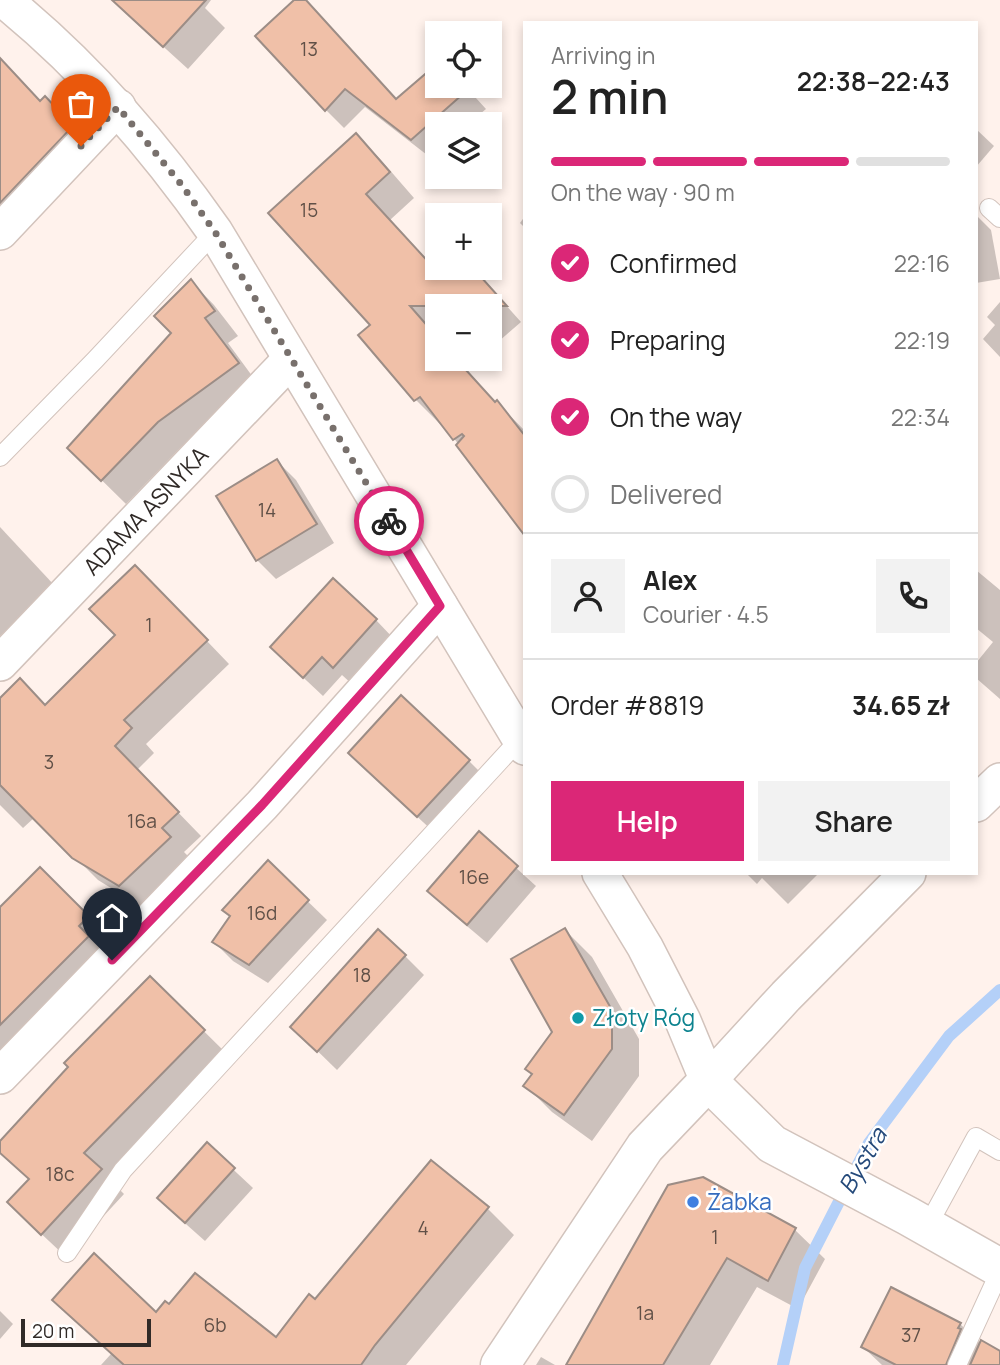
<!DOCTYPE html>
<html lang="en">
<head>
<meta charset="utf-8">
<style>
  body { margin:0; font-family:Manrope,sans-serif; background:#f2f2f2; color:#222; height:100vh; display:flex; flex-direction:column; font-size:26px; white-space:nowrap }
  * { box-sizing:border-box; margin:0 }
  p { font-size:23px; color:#767676 }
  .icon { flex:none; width:38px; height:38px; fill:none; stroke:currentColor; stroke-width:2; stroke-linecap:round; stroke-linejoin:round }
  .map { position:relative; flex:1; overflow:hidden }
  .drawer { position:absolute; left:523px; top:21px; width:455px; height:854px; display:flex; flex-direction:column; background:#fff; border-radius:0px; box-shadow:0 4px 10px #0003 }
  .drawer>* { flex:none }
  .tools { position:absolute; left:425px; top:21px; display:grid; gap:14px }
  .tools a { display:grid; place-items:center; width:77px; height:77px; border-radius:0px; background:#fff; box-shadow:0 4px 10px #0003; font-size:35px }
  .scale { position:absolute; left:21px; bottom:18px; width:130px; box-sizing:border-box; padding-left:7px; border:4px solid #302a27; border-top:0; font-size:19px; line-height:24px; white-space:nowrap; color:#302a27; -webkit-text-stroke:5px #fff; paint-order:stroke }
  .pin { position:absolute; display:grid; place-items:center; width:60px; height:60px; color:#fff; margin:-72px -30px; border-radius:50% 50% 50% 0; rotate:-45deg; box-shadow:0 0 7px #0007 }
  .pin .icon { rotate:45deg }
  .courier { position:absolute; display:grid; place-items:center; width:70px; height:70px; margin:-35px; border:5px solid #db2777; border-radius:50%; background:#fff; color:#222; box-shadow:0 2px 9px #0007 }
  .summary em { font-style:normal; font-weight:600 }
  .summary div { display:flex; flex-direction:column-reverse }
  .summary { display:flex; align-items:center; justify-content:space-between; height:119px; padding:0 28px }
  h1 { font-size:46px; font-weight:600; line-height:52px }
  .bar { display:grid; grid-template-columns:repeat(4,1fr); gap:10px 7px; align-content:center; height:84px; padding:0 28px }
  .bar i { height:9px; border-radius:5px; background:#e0e0e0 }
  .bar .active { background:#db2777 }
  .bar p { grid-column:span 4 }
  .line { display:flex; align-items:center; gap:18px; padding:0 28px; border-top:2px solid #e0e0e0 }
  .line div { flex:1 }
  .round { display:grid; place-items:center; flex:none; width:74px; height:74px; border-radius:0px; background:#f2f2f2 }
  ol { padding:0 28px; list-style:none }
  li { display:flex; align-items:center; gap:21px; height:77px }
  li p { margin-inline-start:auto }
  li .icon { padding:7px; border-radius:50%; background:#db2777; color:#fff; stroke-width:4 }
  li:last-child { color:#767676 }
  li i { width:38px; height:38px; border:4px solid #e0e0e0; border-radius:50% }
  .cta { display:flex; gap:14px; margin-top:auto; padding:14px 28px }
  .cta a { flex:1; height:80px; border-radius:0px; background:#db2777; color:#fff; font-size:28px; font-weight:600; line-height:80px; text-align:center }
  .cta a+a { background:#f2f2f2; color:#222 }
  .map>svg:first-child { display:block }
  .shadow { fill:#0003 }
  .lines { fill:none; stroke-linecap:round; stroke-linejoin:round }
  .stream { stroke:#b4d0f8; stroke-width:12 }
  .building { fill:#f0c0a8; stroke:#9c8d86; stroke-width:2 }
  .service-casing { stroke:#d2c3bc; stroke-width:20 }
  .minor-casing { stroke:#d2c3bc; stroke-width:38 }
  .tertiary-casing { stroke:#d2c3bc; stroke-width:41 }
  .service { stroke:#fff; stroke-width:18 }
  .minor { stroke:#fff; stroke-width:35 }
  .tertiary { stroke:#fff; stroke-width:38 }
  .done { stroke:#78706c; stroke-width:7; stroke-dasharray:0 12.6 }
  .route { stroke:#db2777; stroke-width:9 }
  .culture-dot { fill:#0f9aa8; stroke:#fff; stroke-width:2.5 }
  .shop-dot { fill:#3f7fe0; stroke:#fff; stroke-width:2.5 }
  .labels { text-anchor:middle; stroke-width:5; stroke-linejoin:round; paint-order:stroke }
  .number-label { font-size:19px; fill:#605047 }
  .street-label { font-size:23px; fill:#302a27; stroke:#fff }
  .culture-label { font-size:23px; fill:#0d838f; stroke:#fff; text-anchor:start }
  .shop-label { font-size:23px; fill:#366cbe; stroke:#fff; text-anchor:start }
  .water-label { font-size:24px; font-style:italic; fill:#24497a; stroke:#fff }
</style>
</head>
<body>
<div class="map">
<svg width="1000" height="1365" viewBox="0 0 1000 1365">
  <rect width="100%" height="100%" fill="#fff2ec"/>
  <g class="shadow">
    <path d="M112,0H211L205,8L225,28L188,69Z"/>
    <path d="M297,0H304L319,15L397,100L438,86H465L486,109L468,124H438V152L431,158L365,107L344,128L326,110Z"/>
    <path d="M0,59L41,103L68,121L94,149L21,227L0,205Z"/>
    <path d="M976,129L994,146L976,167Z"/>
    <path d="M356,135L381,160L414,198L390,220L441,276L450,268H473L521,322L490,349V306H438V359H478L466,369L496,403L497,402L525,431V530L442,423L440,424L416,400L372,325Z"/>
    <path d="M976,215L991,230L1000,279L976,283Z"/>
    <path d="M525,216V228L520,223Z"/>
    <path d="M191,281L214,305L238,336L228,343L261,388L182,446L126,504L69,448L174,333Z"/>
    <path d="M1000,302V357L983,339L995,325L987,317Z"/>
    <path d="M277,461L296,480L334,543L276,579L257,560Z"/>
    <path d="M0,527L55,586L0,636Z"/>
    <path d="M976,570L1000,590V699L976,678V663L993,642L976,628Z"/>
    <path d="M158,590L229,664L146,744L154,753L137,770L201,836L184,852L193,861L143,908L98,880L35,817L23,828L0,805V700L45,707L117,635Z"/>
    <path d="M376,620L394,639L353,685L342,675L323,696L291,666Z"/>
    <path d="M469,761L488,780L437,835L369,772Z"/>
    <path d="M479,834L536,886L487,943L448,910L430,891Z"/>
    <path d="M268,863L327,920L268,983L233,961L214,942Z"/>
    <path d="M40,870L110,939L0,1070V910Z"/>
    <path d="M746,873H819L788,904L762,878L757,884Z"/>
    <path d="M565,930L592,957L639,1039V1076L592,1141L552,1112L525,1085L533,1074L554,1032Z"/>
    <path d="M405,956L424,975L337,1070L298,1032Z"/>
    <path d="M151,979L228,1055L107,1177L124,1194L66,1257L33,1226L30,1180L0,1151V1144Z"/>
    <path d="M207,1145L253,1188L205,1241L178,1217Z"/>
    <path d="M669,1186L795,1230L825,1259L798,1309L757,1287L710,1365H568Z"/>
    <path d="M487,1208L514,1235L406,1365H101L111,1354L54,1300L157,1315L276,1339L316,1301Z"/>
    <path d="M0,1311L13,1324L0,1339Z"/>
    <path d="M960,1324L981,1344L1000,1353V1365H882L863,1347Z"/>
    <path d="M541,1357L555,1365H536Z"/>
  </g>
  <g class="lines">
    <path class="stream" d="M783,1365L805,1268L869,1143L949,1036L1000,990"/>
  </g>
  <g class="building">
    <path d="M112,0H206L163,47Z"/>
    <path d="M294,0H306L396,99L438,63V86H472L411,140L345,89L325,111L255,36Z"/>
    <path d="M0,58L40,101L45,96L73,126L0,203Z"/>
    <path d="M356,133L390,172L366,194L434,268H473L507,306H410L438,338V359H456L495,402L497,400L525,436V536L456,445L464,436L462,434L453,440L420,397L414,401L358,335L370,325L268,213Z"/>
    <path d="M191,279L215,311L205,318L239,363L158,422L101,481L67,448L171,333L154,316Z"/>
    <path d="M277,459L317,524L256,561L216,496Z"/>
    <path d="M135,565L208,640L124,720L132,728L115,746L179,812L162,828L171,837L119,886L72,858L0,785V698L20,678L45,705L115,635L89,609Z"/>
    <path d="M333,578L377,619L333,668L322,657L303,678L270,647Z"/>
    <path d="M401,695L470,760L417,817L348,753Z"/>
    <path d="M479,831L518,866L467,925L427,891Z"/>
    <path d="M268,860L309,900L249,965L212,942L230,916L222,910Z"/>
    <path d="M40,867L89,916L79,926L89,936L0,1025V907Z"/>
    <path d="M565,928L612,1010V1049L564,1115L523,1086L532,1074L525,1069L552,1032L511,959Z"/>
    <path d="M378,929L406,955L317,1052L290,1027Z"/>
    <path d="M150,976L205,1030L84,1153L102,1169L41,1235L7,1202L29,1179L0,1153V1141L68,1067L64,1063Z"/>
    <path d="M207,1142L235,1168L185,1223L157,1198Z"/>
    <path d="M431,1160L489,1207L375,1345L361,1365H124L52,1300L94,1253L156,1312L165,1301L169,1304L195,1273L276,1337L309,1294L315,1299Z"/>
    <path d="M703,1177L796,1228L768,1281L727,1258L663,1365H566L668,1185Z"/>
    <path d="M891,1287L961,1323L958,1328L961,1329L946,1365H896L861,1347Z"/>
    <path d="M981,1340L1000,1351V1365H970Z"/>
  </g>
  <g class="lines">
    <g class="service-casing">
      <g id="service">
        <path d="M989,208L1000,218"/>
        <path d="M0,457L95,360L215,232"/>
        <path d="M927,1227L976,1137L1000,1151"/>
        <path d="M67,1253L123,1170L520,739"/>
        <path d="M957,1365L1000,1271"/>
      </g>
    </g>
    <g class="minor-casing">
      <g id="minor">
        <path d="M4,0C87,67 154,145 215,232L525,747"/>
        <path d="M0,232L118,107"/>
        <path d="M0,663L291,359"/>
        <path d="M976,804L1000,781"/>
        <path d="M600,873L645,947L683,1021L708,1081L786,996L908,873"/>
        <path d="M0,1076L262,805L440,606"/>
      </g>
    </g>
    <g class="tertiary-casing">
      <path id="tertiary" d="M500,1365L645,1147L708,1081L772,1144L908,1216L1000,1268"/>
    </g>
    <use href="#service" class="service"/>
    <use href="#minor" class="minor"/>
    <use href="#tertiary" class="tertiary"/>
  </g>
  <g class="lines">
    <path class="done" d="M81,146L118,107L181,184L215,232L389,521"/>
    <path class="route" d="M112,960L262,805L440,606L389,521"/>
  </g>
  <circle class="culture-dot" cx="578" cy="1018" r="7"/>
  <circle class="shop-dot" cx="693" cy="1202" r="7"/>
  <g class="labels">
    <g class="number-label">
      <text x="309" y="56">13</text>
      <text x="309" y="217">15</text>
      <text x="267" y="517">14</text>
      <text x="149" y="632">1</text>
      <text x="49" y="769">3</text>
      <text x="142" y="828">16a</text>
      <text x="474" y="884">16e</text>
      <text x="262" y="920">16d</text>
      <text x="362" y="982">18</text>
      <text x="60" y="1181">18c</text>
      <text x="423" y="1235">4</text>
      <text x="715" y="1244">1</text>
      <text x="645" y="1320">1a</text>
      <text x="215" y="1332">6b</text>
      <text x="911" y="1342">37</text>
    </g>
    <g class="street-label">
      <text transform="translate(146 511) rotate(-46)" y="8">ADAMA ASNYKA</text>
    </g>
    <g class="culture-label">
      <text x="592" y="1026">Złoty Róg</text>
    </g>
    <g class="shop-label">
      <text x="707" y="1210">Żabka</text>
    </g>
    <g class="water-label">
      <text transform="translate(863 1161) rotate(-60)" y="8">Bystra</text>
    </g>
  </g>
</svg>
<div class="tools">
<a><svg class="icon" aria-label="locate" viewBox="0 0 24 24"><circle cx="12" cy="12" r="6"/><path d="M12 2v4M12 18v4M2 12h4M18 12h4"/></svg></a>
<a><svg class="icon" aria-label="layers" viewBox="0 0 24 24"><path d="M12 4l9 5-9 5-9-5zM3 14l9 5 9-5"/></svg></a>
<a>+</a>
<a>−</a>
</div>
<div class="scale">20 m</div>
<div class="pin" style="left:81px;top:146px;background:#ea580c"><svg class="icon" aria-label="bag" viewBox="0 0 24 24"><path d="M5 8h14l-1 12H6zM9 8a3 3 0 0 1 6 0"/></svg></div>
<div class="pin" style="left:112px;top:960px;background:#1f2937"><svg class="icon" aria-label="home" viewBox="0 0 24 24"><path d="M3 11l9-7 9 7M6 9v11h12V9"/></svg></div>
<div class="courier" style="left:389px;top:521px"><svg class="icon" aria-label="bike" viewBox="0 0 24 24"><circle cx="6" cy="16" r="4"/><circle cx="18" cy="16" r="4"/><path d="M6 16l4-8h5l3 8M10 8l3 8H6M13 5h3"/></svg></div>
<section class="drawer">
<div class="summary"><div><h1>2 min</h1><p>Arriving in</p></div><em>22:38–22:43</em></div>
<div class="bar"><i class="active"></i><i class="active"></i><i class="active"></i><i></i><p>On the way · 90 m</p></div>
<ol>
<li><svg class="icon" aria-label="check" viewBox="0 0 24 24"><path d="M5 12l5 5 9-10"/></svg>Confirmed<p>22:16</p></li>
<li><svg class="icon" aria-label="check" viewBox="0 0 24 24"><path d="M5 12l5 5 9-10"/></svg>Preparing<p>22:19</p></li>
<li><svg class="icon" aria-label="check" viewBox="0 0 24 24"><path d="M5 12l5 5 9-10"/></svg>On the way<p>22:34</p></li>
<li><i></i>Delivered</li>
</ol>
<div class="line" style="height:126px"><a class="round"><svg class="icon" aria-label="person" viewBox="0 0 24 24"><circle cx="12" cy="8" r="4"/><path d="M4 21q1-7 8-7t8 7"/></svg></a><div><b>Alex</b><p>Courier · 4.5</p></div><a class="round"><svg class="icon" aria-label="phone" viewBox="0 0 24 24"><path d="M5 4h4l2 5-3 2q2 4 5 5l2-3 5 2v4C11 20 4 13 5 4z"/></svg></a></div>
<div class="line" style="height:91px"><div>Order #8819</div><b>34.65 zł</b></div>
<div class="cta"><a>Help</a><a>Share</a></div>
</section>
</div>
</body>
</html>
